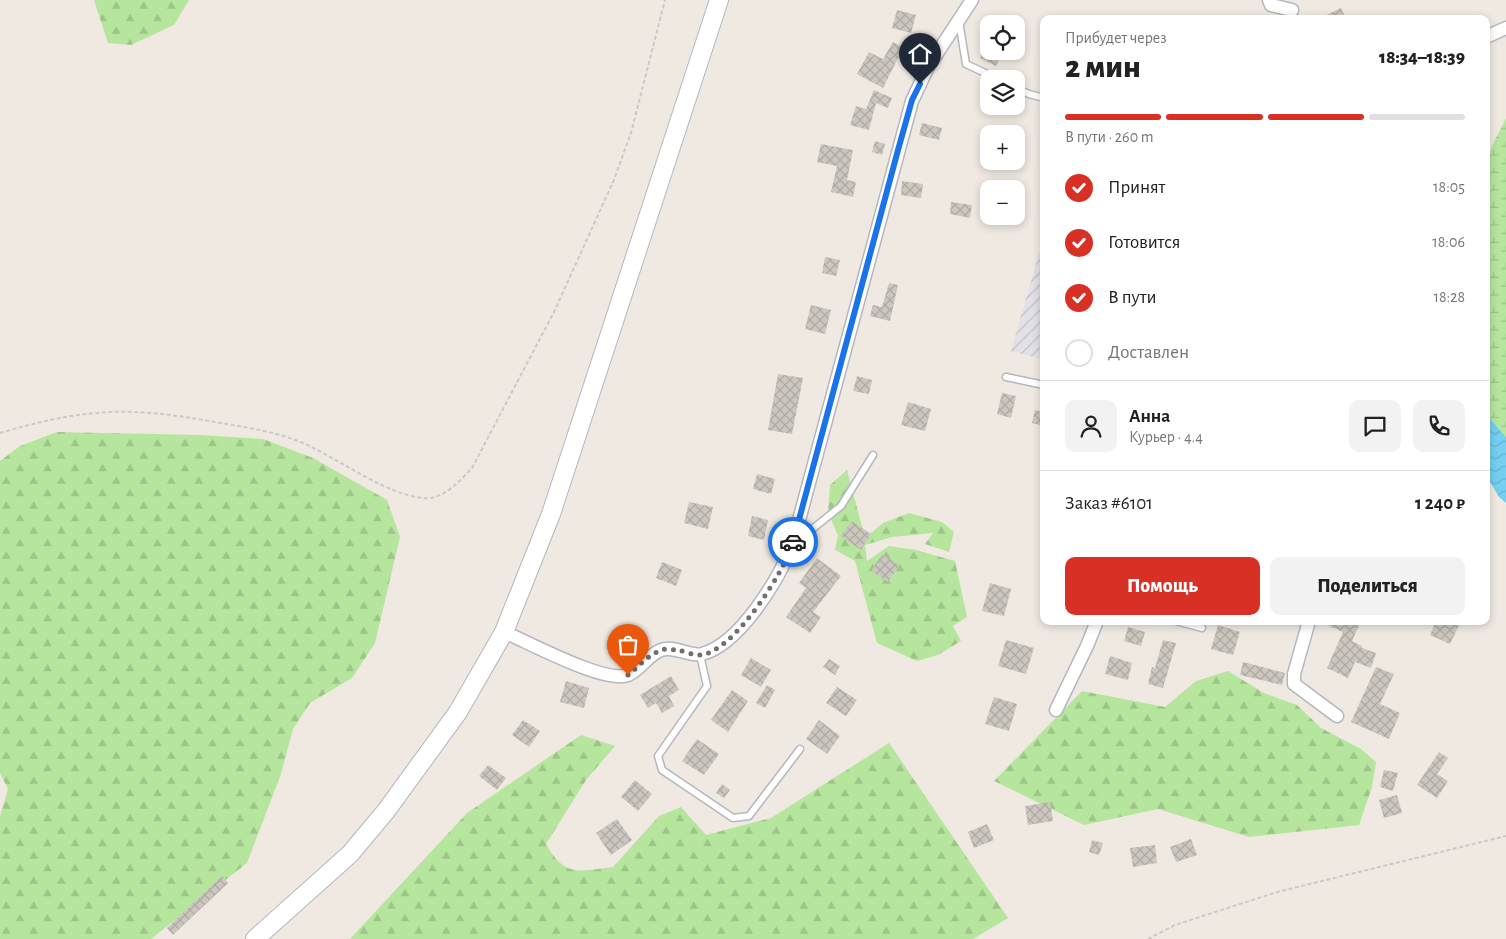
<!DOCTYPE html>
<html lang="ru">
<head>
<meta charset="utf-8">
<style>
  body { margin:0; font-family:"Alegreya Sans",sans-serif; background:#f2f2f2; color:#222; height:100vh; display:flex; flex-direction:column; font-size:19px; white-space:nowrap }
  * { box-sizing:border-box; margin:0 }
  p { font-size:16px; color:#767676 }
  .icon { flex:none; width:28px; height:28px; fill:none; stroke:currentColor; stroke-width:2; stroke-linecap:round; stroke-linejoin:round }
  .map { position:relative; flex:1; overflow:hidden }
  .details { position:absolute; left:1040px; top:15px; width:450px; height:610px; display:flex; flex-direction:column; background:#fff; border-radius:10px; box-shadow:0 2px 8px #0003 }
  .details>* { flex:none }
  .buttons { position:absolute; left:980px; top:15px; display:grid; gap:10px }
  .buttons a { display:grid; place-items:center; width:45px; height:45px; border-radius:10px; background:#fff; box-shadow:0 2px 8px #0003; font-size:25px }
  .pin { position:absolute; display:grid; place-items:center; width:42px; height:42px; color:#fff; margin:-51px -21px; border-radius:50% 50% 50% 0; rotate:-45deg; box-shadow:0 0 5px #0007 }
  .pin .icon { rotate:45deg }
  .courier { position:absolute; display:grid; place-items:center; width:50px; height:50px; margin:-25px; border:4px solid #1a73e8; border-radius:50%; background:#fff; color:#222; box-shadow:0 1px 6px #0007 }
  .summary em { font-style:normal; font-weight:800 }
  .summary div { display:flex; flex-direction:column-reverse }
  .summary { display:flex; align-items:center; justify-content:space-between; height:85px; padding:0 25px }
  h1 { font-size:32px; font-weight:800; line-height:38px }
  .bar { display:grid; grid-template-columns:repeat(4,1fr); gap:8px 5px; align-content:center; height:60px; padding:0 25px }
  .bar i { height:6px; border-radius:4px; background:#e0e0e0 }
  .bar .active { background:#d93025 }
  .bar p { grid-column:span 4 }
  .line { display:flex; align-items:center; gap:12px; padding:0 25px; border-top:1px solid #e0e0e0 }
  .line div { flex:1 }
  .round { display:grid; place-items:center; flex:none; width:52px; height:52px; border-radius:10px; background:#f2f2f2 }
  ol { padding:0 25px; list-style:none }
  li { display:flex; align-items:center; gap:15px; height:55px }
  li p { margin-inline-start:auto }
  li .icon { padding:5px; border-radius:50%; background:#d93025; color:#fff; stroke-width:4 }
  li:last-child { color:#767676 }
  li i { width:28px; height:28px; border:2px solid #e0e0e0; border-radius:50% }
  .cta { display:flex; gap:10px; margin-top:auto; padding:10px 25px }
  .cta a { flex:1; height:58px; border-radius:10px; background:#d93025; color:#fff; font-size:20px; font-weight:800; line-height:58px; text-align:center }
  .cta a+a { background:#f2f2f2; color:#222 }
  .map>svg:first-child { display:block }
  .industrial { fill:url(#industrial-furrows) }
  .forest { fill:url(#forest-firs) }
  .wetland { fill:url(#wetland-marsh) }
  .water { fill:url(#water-waves) }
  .building { fill:url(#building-cross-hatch) }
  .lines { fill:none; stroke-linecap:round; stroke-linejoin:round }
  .service-casing { stroke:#b4b7c1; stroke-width:9 }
  .minor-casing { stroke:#b4b7c1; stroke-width:15 }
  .secondary-casing { stroke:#b4b7c1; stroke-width:20 }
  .path { stroke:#c9c9c9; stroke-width:2; stroke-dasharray:4 2.5; stroke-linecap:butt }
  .service { stroke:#fff; stroke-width:6 }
  .minor { stroke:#fff; stroke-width:12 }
  .secondary { stroke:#fff; stroke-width:18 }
  .done { stroke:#726f6d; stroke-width:5; stroke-dasharray:0 9 }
  .route { stroke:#1a73e8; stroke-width:6 }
</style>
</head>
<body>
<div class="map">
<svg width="1506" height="939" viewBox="0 0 1506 939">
  <defs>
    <pattern id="industrial-furrows" width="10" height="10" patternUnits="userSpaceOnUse" patternTransform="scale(1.25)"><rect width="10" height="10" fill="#e3e1e8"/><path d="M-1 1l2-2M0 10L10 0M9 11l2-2" fill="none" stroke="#c3c1c7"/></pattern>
    <pattern id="forest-firs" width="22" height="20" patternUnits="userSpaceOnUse" patternTransform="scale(1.25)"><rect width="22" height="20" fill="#b6e59e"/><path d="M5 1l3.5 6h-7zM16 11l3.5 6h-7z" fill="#9dc588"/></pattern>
    <pattern id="wetland-marsh" width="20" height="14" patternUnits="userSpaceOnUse" patternTransform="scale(1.25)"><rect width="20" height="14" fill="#b6e59e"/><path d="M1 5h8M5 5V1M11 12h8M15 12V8" fill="none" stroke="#9dc588"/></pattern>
    <pattern id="water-waves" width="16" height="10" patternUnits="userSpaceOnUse" patternTransform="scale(1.25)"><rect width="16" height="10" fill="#75cff0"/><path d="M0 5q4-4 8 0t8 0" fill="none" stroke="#66b2ce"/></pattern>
    <pattern id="building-cross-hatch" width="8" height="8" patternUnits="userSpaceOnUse" patternTransform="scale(1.25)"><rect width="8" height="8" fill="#cbc7bf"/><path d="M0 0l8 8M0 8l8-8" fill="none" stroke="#afaba4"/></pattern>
  </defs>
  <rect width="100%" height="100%" fill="#efe9e1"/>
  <path class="industrial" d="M1044,236V360L1011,351Z"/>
  <g class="forest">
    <path d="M94,0H189L174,25L131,45L108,43Z"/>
    <path d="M57,432L200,435L263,439L313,458L387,500L400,537L375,643L352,678L310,703L293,729L281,774L247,863L151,939H0V816L8,789L0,773V461L20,446Z"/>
    <path d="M847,470L865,538L883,523L909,513L942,522L954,532L949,552L925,544L933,533L892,537L865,545L867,561L889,546L916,550L955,561L967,617L953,626L961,641L938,655L917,661L877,643L855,561L835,550L838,535L828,513L830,485Z"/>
    <path d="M1228,671L1264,693L1297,705L1321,728L1361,749L1376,762L1372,787L1359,825L1249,837L1158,809L1084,825L994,781L1082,691L1165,707L1196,681Z"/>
    <path d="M581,735L615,746L586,780L546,844C565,878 579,871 613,867L659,816L681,807L706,835L771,818L889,743L1008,918L973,939H350L467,813Z"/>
  </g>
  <path class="wetland" d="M1506,118V437L1493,422L1486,416V164L1492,146Z"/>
  <path class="water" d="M1486,416L1493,422L1506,437V503L1499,497L1486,475Z"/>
  <g class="building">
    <path d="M1341,8L1346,19H1318Z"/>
    <path d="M897,10L916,15L911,33L892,28Z"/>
    <path d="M893,42L903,48L883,88L857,74L869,52L883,59Z"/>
    <path d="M983,51H1003L996,66L980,58Z"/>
    <path d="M874,90L892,98L888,108L876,103L869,130L850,125L856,106L866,109Z"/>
    <path d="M922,123L942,128L939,140L919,135Z"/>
    <path d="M875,141L885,144L882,155L872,152Z"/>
    <path d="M821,144L853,150L847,180L856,182L853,197L831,192L837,166L817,162Z"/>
    <path d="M902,181L923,184L921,198L901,195Z"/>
    <path d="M951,202L972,205L970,218L950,214Z"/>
    <path d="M825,257L840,260L836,276L822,273Z"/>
    <path d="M889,283L898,285L890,321L870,316L873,305L882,307Z"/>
    <path d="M811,305L831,310L825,334L805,329Z"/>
    <path d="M778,374L803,378L792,434L768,430Z"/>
    <path d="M857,376L872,380L869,394L853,391Z"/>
    <path d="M1002,393L1016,396L1011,418L997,414Z"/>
    <path d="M908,402L931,409L925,431L901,425Z"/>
    <path d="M1035,410L1044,412V426L1032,423Z"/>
    <path d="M757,474L775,479L771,494L753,489Z"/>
    <path d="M689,502L713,507L708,529L684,523Z"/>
    <path d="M752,516L768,520L764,540L748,536Z"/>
    <path d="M852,521L871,534L861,550L841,536Z"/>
    <path d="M882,554L899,565L888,582L871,571Z"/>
    <path d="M817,558L841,576L813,612L821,617L810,633L786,617L806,588L799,583Z"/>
    <path d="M662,562L682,570L676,586L656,578Z"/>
    <path d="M990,583L1011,589L1004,616L982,611Z"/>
    <path d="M1318,621H1361L1352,641L1362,646V648L1376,653L1371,668L1355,662L1348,678L1327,668L1343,632Z"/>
    <path d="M1436,621H1461L1450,644L1430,635Z"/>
    <path d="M1218,625L1240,632L1233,655L1211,649Z"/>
    <path d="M1128,627L1145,632L1141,646L1124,641Z"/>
    <path d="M1006,640L1034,648L1026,674L998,666Z"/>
    <path d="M1163,640L1176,643L1163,688L1148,684L1152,667L1155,668Z"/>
    <path d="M1110,656L1132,663L1128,680L1105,674Z"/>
    <path d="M751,658L771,670L761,687L741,675Z"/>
    <path d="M829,659L840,666L835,675L823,667Z"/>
    <path d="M1243,662L1285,673L1282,685L1240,675Z"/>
    <path d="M1376,667L1394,674L1380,704L1400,713L1389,739L1351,722Z"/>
    <path d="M671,676L679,690L669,696L674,706L662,713L656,703L648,708L640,695Z"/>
    <path d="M566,681L589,688L584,708L560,702Z"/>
    <path d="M767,685L775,690L765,708L756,703Z"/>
    <path d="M837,687L857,700L846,716L826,703Z"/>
    <path d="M732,690L748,701L728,732L711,720Z"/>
    <path d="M994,697L1017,704L1009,731L985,724Z"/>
    <path d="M523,720L540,731L529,747L512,735Z"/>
    <path d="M819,720L840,736L827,754L806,739Z"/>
    <path d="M697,739L719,754L704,775L682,761Z"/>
    <path d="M1439,752L1448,758L1437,774L1448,781L1437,798L1417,785Z"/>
    <path d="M488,765L506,778L497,790L479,776Z"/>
    <path d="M1384,770L1398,773L1393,791L1380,787Z"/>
    <path d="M635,780L652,794L638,811L621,797Z"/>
    <path d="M722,784L730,790L724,798L716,793Z"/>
    <path d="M1397,795L1402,813L1384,818L1379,800Z"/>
    <path d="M1050,802L1053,821L1028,825L1025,806Z"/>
    <path d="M617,819L632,840L611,855L596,833Z"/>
    <path d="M987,824L994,840L974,848L968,832Z"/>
    <path d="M1191,839L1197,855L1176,862L1170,847Z"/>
    <path d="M1092,840L1103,843L1099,855L1089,852Z"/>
    <path d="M1155,845L1157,863L1133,867L1130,848Z"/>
    <path d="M222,876L228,883L173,935L167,928Z"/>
  </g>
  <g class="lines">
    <g class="service-casing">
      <g id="service">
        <path d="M959,21L966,64L998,79"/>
        <path d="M1016,88L1029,94L1044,98"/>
        <path d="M1006,377L1044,385"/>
        <path d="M795,543L841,506L873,455"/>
        <path d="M1176,621L1202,628"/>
        <path d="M700,655L707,686L658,756L662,770L733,818L749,816L800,749"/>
      </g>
    </g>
    <g class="minor-casing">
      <g id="minor">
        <path d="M1269,0L1271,5L1292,10"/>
        <path d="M1486,37L1506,28"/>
        <path d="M1309,621L1294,674V684L1337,716"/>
        <path d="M504,632C528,642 605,684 628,675C641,669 648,655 661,650C674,645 690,657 702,654C740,644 778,580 792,546L912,101L928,67L972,0"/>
        <path d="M1056,710L1087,646L1097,621"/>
      </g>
    </g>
    <g class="secondary-casing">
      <path id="secondary" d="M255,939L350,854L386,811L458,712L504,632L551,514L719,0"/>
    </g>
    <g class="path">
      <path d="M0,433C44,420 88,410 134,412C163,413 192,418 221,423C249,428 279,432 305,444C341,460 383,493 422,498C442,501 460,481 472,468L554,312L613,182L631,133L665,0"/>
      <path d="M1148,939L1175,925L1277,892L1506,836"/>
    </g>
    <use href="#service" class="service"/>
    <use href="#minor" class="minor"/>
    <use href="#secondary" class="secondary"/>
  </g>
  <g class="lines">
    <path class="done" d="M628,675C638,667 649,654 662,650C666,648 672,650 677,650C684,651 692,655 700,655C733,653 785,571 793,542"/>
    <path class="route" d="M793,542L898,150L912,100L920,84"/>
  </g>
</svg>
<div class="buttons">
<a><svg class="icon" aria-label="locate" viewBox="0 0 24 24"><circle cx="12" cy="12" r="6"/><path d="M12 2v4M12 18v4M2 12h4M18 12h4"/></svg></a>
<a><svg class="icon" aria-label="layers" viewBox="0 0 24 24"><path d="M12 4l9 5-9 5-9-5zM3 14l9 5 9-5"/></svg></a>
<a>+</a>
<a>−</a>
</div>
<div class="pin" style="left:628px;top:675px;background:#ea580c"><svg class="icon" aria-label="bag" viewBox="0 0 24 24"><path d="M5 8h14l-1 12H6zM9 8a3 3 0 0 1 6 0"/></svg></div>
<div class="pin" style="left:920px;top:84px;background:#1f2937"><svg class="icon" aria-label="home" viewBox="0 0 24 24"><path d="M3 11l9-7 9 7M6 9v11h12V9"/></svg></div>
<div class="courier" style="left:793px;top:542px"><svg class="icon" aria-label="car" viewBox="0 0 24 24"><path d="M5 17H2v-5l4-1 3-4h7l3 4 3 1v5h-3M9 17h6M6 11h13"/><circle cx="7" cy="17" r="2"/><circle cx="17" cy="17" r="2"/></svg></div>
<section class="details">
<div class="summary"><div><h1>2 мин</h1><p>Прибудет через</p></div><em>18:34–18:39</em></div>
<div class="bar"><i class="active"></i><i class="active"></i><i class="active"></i><i></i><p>В пути · 260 m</p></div>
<ol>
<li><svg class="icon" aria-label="check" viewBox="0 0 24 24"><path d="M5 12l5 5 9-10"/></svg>Принят<p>18:05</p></li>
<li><svg class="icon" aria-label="check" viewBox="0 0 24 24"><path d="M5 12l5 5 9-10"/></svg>Готовится<p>18:06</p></li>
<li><svg class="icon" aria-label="check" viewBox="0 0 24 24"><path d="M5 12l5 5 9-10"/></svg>В пути<p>18:28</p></li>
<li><i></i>Доставлен</li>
</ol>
<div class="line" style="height:90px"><a class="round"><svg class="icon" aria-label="person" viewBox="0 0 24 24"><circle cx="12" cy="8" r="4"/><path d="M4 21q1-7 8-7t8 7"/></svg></a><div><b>Анна</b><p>Курьер · 4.4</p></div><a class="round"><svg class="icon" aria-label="chat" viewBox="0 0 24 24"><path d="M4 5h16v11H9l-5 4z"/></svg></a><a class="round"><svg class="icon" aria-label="phone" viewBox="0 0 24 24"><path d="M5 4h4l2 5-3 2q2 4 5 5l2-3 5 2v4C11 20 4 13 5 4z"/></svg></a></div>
<div class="line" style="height:65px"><div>Заказ #6101</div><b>1 240 ₽</b></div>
<div class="cta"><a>Помощь</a><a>Поделиться</a></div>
</section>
</div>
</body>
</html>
